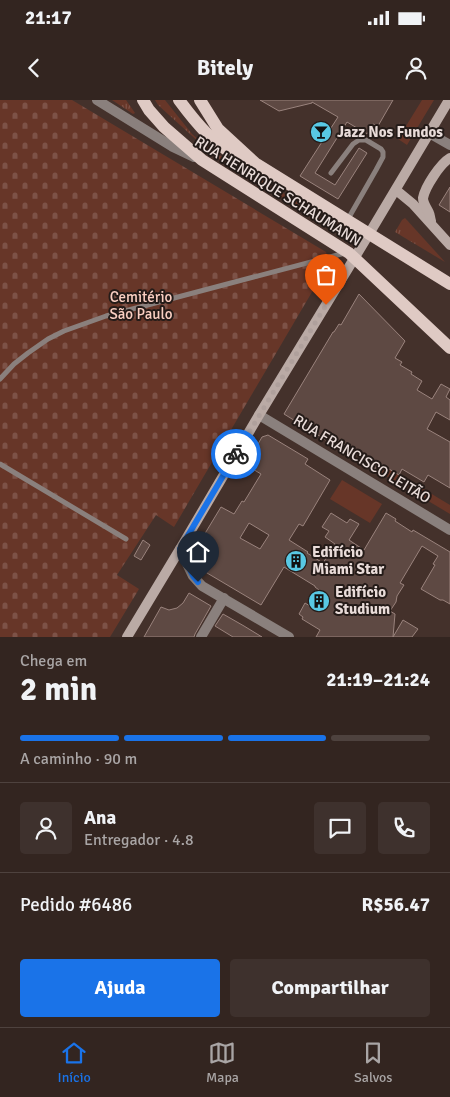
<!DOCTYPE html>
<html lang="pt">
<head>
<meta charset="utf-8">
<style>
  body { margin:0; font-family:Signika,sans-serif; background:#3e312d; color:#f1f3f6; height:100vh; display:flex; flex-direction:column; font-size:19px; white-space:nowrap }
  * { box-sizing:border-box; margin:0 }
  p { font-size:16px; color:#a9a5a5 }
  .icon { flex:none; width:28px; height:28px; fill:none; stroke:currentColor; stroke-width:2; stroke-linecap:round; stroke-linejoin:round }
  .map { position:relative; height:537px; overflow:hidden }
  .panel { display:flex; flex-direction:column; background:#332520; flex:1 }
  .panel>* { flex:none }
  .pin { position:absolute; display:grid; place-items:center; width:42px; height:42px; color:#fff; margin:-51px -21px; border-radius:50% 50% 50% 0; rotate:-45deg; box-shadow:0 0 5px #0007 }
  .pin .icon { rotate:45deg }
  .courier { position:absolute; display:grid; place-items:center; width:50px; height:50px; margin:-25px; border:4px solid #1a73e8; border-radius:50%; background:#fff; color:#222; box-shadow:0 1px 6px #0007 }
  .summary em { font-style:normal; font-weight:700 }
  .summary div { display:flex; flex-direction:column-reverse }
  .summary { display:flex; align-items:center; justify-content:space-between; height:85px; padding:0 20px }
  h1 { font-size:32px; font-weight:700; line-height:38px }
  .bar { display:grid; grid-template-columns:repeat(4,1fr); gap:8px 5px; align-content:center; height:60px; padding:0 20px }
  .bar i { height:6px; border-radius:4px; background:#4e423e }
  .bar .active { background:#1a73e8 }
  .bar p { grid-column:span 4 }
  .line { display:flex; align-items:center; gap:12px; padding:0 20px; border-top:1px solid #4e423e }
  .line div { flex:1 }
  .round { display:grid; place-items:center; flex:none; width:52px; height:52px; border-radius:5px; background:#3e312d }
  .action { display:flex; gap:10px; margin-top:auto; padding:10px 20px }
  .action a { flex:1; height:58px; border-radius:5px; background:#1a73e8; color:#fff; font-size:20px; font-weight:700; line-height:58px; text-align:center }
  .action a+a { background:#3e312d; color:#f1f3f6 }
  .status { display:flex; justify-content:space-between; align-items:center; height:35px; padding:0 25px; background:#332520; direction:ltr }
  .status svg { height:14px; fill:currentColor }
  header { display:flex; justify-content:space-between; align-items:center; height:65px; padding:0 20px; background:#332520; font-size:22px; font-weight:700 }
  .dock { display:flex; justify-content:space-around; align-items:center; height:70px; border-top:1px solid #4e423e; background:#332520; font-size:14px; color:#a9a5a5 }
  .dock a { display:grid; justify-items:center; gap:2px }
  .dock .active { color:#1a73e8 }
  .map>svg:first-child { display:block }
  .cemetery { fill:url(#cemetery-stones) }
  .park { fill:url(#park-tufts) }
  .garden { fill:#673628 }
  .building { fill:#5e4943; stroke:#9a837d; fill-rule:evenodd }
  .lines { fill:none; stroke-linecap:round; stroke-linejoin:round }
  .service { stroke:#8a807d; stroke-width:5 }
  .minor { stroke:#8a807d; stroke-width:10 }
  .tertiary { stroke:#8a807d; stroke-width:10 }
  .secondary { stroke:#baaaa5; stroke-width:10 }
  .primary { stroke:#dfcac4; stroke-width:12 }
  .done { stroke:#afa09c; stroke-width:5; stroke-dasharray:0 9 }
  .route { stroke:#1a73e8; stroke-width:6 }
  .labels { text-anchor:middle; stroke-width:4; stroke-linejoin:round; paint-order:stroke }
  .poi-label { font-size:15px; font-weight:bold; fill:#e9dcd9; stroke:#241b18; text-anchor:start }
  .street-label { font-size:15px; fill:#e9dcd9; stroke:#241b18 }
  .park-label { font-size:15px; fill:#facfc2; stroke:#241b18 }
</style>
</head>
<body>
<div class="status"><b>21:17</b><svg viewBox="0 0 49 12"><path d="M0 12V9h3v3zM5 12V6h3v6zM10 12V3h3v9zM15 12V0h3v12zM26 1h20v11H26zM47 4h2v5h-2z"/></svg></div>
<header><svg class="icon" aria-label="back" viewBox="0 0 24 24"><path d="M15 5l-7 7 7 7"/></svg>Bitely<svg class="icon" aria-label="person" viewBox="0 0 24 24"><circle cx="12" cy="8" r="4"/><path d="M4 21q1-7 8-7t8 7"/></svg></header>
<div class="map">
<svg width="450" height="537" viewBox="0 0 450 537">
  <defs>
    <pattern id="cemetery-stones" width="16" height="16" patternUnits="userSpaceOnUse" patternTransform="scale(1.25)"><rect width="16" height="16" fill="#673628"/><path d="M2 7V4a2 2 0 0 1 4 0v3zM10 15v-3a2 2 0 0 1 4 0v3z" fill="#7d5247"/></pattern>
    <pattern id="park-tufts" width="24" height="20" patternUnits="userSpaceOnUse" patternTransform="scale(1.25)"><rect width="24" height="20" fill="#673628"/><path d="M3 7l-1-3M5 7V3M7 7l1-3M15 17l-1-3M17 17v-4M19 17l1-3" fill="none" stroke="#7d5247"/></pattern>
  </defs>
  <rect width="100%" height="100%" fill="#44312b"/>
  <path class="cemetery" d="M0,0H72L326,152L329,163L174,427L156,415L117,475L139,489L110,537H0Z"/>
  <g class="park">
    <path d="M112,0H126L135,13L133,14Z"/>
    <path d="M155,0H165L192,34L212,51L246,70L349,134L346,139L213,55L158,5Z"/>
    <path d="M405,118L445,162L395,132L402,120Z"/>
  </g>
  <g class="garden">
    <path d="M422,0H434L407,45L398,39Z"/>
    <path d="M382,364L450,405V414L378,371Z"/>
    <path d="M342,380L382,404L370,423L330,399Z"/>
  </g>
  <g class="building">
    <path d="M260,0H393L378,26L373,24L367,34L347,22L315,73L335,85L359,48L367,53L338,99L300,76L338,17L312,2V3L279,11Z"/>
    <path d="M450,87V112L439,105Z"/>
    <path d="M359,194L405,241L395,258L402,262L400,265L412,272L411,274L422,281L417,290L432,299L441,284L450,289L446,297L450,300V320L436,312L427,329L450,342V388L428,375L424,382L402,369L399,375L379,363L375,369L367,365L370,360L329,335L326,340L284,314L333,232H334L339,224L341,225Z"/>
    <path d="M268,335L308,359L305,364L330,380L303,426L299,424L289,440L308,452L307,453L323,463L335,444L325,437L329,431L322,427L331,413L347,423L350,419L359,424L349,440L364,450L386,413L396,419L395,421L412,432L413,430L450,452V504L443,500H440L421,489L435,465L433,464L438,456L422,446L400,483L404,485L397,496L396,502L390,511L395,514L393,537L403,520L418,529L412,537H316L320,530L302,519L303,517L299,514L305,503L310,506L319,490L315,487V486L284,467L261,505L202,470L210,456L207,454L212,446L201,440L221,407L234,414L242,401L244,402L261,374L246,365L262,337ZM249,423L269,435L260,449L240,438Z"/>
    <path d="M143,440L150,445L141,460L134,456Z"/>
    <path d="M189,493L211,506L195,534L194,537H144L161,507L169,510L177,508L183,503Z"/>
    <path d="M223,514L244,526L262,537H233L215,526Z"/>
  </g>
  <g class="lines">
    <g class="service">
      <path d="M331,73L353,44L359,40H366L381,49L383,52V57L376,70L348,119"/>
      <path d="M0,279L14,264L28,253L48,239L64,231L106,216L345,153"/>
      <path d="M0,364L126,439"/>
    </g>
    <g class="minor">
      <path d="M429,33L450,45"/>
      <path d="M259,315L450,430"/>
      <path d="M180,449L193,476L202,486L289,537"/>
      <path d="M201,537L224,498"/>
    </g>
    <path class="tertiary" d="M97,0L173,47L194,57"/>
    <g class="secondary">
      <path d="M396,90L413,104L450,145"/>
      <path d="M431,121C430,118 430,115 429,113C427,108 423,104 423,98C425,87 440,64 450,58"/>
      <path d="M127,537L186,439L259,315L369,134L449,0"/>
    </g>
    <g class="primary">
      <path d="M143,0L149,10L164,27L202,60L349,153L450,248"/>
      <path d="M179,0C196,23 216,48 244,59"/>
      <path d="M200,0L218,29L255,63L450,184"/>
    </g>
  </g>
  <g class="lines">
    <path class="done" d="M236,354L326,205"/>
    <path class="route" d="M198,482L193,476L180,449L236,354"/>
  </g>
  <defs>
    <g id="bar-disc" transform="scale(1.125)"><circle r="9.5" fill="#58c8e4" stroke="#241b18"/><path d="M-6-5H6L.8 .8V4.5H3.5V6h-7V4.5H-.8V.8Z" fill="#111"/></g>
    <g id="building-disc" transform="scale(1.125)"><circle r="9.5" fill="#58c8e4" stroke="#241b18"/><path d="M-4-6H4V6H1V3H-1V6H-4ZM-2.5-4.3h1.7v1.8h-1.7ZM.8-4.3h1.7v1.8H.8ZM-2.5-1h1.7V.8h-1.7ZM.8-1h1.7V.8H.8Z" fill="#111"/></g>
  </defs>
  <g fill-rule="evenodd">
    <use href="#bar-disc" x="321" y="32"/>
    <use href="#building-disc" x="296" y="461"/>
    <use href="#building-disc" x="319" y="501"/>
  </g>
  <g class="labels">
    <g class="poi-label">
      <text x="337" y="37">Jazz Nos Fundos</text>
      <text x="312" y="457">Edifício<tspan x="312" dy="17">Miami Star</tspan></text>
      <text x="335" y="497">Edifício<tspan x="335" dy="17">Studium</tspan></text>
    </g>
    <g class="street-label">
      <text transform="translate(278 91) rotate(32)" y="5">RUA HENRIQUE SCHAUMANN</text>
      <text transform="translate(362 359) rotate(31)" y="5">RUA FRANCISCO LEITÃO</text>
    </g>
    <g class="park-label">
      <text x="141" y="202">Cemitério<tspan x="141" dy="17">São Paulo</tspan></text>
    </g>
  </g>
</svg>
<div class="pin" style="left:326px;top:205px;background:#ea580c"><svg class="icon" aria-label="bag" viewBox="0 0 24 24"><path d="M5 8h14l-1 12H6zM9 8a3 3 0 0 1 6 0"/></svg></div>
<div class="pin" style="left:198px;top:482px;background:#1f2937"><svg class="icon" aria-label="home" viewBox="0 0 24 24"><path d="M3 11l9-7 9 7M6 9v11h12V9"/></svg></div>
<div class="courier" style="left:236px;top:354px"><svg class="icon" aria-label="bike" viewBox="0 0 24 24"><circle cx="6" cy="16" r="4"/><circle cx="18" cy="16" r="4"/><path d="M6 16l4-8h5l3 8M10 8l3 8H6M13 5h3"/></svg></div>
</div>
<section class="panel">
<div class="summary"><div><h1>2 min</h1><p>Chega em</p></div><em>21:19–21:24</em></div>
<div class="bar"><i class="active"></i><i class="active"></i><i class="active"></i><i></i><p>A caminho · 90 m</p></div>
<div class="line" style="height:90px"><a class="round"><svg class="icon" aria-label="person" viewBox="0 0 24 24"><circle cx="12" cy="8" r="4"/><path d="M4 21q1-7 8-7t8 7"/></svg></a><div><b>Ana</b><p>Entregador · 4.8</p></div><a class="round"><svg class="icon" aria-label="chat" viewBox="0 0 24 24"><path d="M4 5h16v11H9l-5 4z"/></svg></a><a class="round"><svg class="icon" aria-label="phone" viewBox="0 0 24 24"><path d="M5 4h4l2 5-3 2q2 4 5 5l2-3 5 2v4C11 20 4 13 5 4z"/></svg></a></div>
<div class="line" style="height:65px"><div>Pedido #6486</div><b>R$56.47</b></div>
<div class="action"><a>Ajuda</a><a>Compartilhar</a></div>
</section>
<nav class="dock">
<a class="active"><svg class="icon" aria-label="home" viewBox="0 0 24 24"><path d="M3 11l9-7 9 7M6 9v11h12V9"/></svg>Início</a>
<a><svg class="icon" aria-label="map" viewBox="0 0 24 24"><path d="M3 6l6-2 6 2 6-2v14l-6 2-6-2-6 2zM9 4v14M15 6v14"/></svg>Mapa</a>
<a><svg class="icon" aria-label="saved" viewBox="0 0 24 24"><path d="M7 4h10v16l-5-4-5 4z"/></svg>Salvos</a>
</nav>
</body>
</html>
